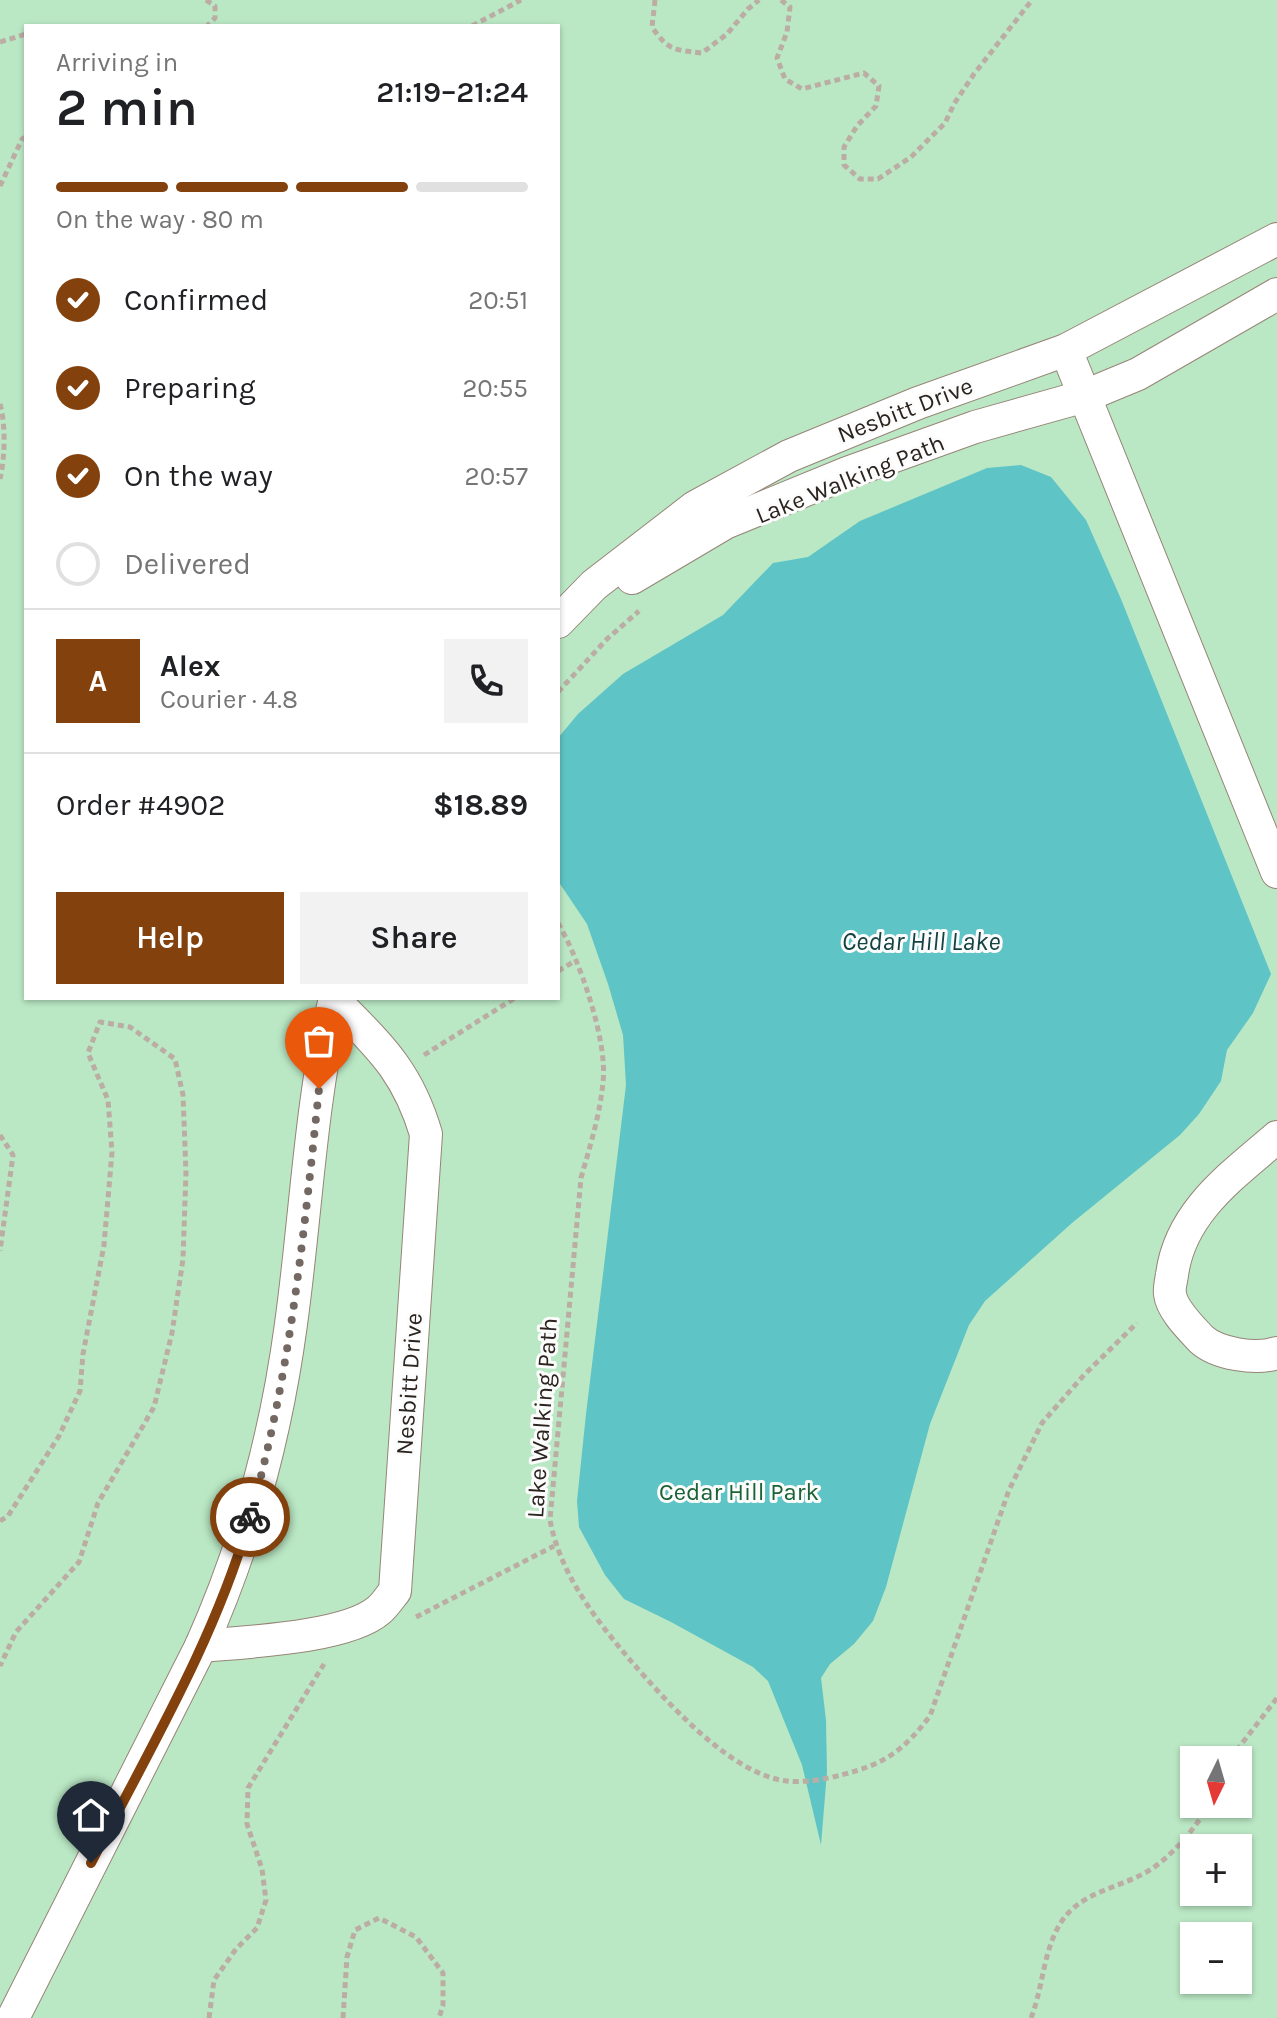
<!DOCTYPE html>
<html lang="en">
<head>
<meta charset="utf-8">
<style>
  body { margin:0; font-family:Karla,sans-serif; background:#f2f2f2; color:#202124; height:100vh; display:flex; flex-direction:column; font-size:30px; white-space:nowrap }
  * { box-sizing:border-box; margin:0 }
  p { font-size:26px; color:#757577 }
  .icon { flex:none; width:44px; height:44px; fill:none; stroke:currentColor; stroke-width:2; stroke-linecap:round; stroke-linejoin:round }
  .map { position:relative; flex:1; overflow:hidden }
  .sheet { position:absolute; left:24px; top:24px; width:536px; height:976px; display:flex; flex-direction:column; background:#fff; border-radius:0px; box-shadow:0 2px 6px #0004 }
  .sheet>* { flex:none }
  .needle { width:52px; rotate:185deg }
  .controls { position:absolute; left:1180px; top:1746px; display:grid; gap:16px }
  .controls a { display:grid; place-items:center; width:72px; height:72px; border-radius:0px; background:#fff; box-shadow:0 2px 6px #0004; font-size:40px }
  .pin { position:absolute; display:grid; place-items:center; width:68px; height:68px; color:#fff; margin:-82px -34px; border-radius:50% 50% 50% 0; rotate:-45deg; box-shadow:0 0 8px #0007 }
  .pin .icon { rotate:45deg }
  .courier { position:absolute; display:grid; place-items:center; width:80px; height:80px; margin:-40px; border:6px solid #83420d; border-radius:50%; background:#fff; color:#222; box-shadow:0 2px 10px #0007 }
  .summary em { font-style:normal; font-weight:600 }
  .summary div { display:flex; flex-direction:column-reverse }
  .summary { display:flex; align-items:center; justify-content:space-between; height:136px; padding:0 32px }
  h1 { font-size:52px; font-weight:600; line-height:60px }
  .bar { display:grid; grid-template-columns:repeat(4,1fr); gap:12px 8px; align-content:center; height:96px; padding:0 32px }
  .bar i { height:10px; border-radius:6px; background:#e0e0e0 }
  .bar .current { background:#83420d }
  .bar p { grid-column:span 4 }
  .line { display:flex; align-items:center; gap:20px; padding:0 32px; border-top:2px solid #e0e0e0 }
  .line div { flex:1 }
  .round { display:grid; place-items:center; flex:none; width:84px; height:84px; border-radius:0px; background:#f2f2f2 }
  ol { padding:0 32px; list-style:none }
  li { display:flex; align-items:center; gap:24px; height:88px }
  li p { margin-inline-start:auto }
  li .icon { padding:8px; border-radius:50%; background:#83420d; color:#fff; stroke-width:4 }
  li:last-child { color:#757577 }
  li i { width:44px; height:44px; border:4px solid #e0e0e0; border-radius:50% }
  .button { display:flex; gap:16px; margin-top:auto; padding:16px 32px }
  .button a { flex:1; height:92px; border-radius:0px; background:#83420d; color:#fff; font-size:32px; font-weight:600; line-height:92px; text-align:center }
  .button a+a { background:#f2f2f2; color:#202124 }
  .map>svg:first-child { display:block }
  .green { fill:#bae8c5; fill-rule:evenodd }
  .water { fill:#5fc4c5 }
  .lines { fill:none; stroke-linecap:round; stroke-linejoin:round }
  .minor-casing { stroke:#978477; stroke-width:34 }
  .path { stroke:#bbada4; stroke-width:5; stroke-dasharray:6 4; stroke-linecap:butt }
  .minor { stroke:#fff; stroke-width:32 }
  .done { stroke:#746962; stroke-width:8; stroke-dasharray:0 14.4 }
  .route { stroke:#83420d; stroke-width:10 }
  .labels { text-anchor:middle; stroke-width:6; stroke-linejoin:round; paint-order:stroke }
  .street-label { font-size:24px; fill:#2a231e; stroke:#fcfcfc }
  .park-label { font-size:24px; fill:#1b6236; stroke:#fcfcfc }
  .water-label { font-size:26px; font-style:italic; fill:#144344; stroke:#fcfcfc }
</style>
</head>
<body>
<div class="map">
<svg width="1277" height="2018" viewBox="0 0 1277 2018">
  <rect width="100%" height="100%" fill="#fcebe0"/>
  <path class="green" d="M0,0H1277V2018H0ZM26,26H558V998H26ZM1194,1760H1238V1804H1194ZM1194,1848H1238V1892H1194ZM1194,1936H1238V1980H1194Z"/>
  <path class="water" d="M1021,465L1051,477L1086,520L1121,599L1271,974L1253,1013L1227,1050L1221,1081L1199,1114L1180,1135L1072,1223L985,1301L969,1325L930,1424L886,1587L873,1621L854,1644L830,1664L821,1678L826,1720L827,1772L821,1845L802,1765L768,1681L753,1667L671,1622L624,1599L605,1575L579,1527L577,1501L586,1414L626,1085L623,1035L608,984L587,924L558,881V738L578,714L623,674L723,615L773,563L808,557L860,521L987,468Z"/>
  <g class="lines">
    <g class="minor-casing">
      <g id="minor">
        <path d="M1066,350L1277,872"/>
        <path d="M632,578L725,523L847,473L975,427L1085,396L1138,374L1277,294"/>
        <path d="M558,622L594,585L695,507L789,456L918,403L1066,350L1277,239"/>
        <path d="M1277,1137C1232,1176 1180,1212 1172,1275C1171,1281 1169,1289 1170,1294C1172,1310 1191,1328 1201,1339C1217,1354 1256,1360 1277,1353"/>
        <path d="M201,1646C247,1543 276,1436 291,1324C306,1216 310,1105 335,998"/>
        <path d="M13,2018L201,1646C244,1642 347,1638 379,1610C385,1605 390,1597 395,1591L426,1134C407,1070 379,1046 334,1000"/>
      </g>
    </g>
    <g class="path">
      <path d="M206,0L215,6V18L207,26"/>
      <path d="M655,0L652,27C668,51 675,50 702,53L727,34L748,9L759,0"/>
      <path d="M781,0L790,7L787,32L777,58L785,79L802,89L864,73L879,86L876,106L857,126L844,147V165L860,179H878L911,157L945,123L954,104L974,74L1032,0"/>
      <path d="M472,26L521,0"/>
      <path d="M0,42L26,34"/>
      <path d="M0,186L22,139L26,137"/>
      <path d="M0,404C6,426 5,457 0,479"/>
      <path d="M558,692L607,639L639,611"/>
      <path d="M558,923C579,958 608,1041 603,1082C600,1115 590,1146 581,1178L550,1520C560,1574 596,1620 631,1661C666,1701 731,1775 787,1781C804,1783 826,1779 841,1775C885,1764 903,1751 930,1716L1009,1490L1042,1423L1084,1375L1137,1323"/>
      <path d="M558,971L575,961"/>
      <path d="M424,1055L515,998"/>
      <path d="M0,1135L13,1155L0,1251"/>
      <path d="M0,1521L8,1516L59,1436L80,1391L83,1354L104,1245L112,1152L108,1100L88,1053L100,1022L130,1027L175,1059L183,1095L186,1173L183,1259L172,1333L154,1407L98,1503L79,1562L16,1632L0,1666"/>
      <path d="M416,1617L554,1546"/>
      <path d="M1233,1760L1240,1746L1277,1698"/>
      <path d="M209,2018L214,1980L236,1949L257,1928L266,1900L262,1869L247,1824L248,1788L324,1664"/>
      <path d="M343,2018L347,1957L355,1930L379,1918L416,1937L443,1973V2005L439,2018"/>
      <path d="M1031,2018C1043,1988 1043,1952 1060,1924C1080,1890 1124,1888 1153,1868C1177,1851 1194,1828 1211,1804"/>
    </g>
    <use href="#minor" class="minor"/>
  </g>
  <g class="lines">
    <path class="done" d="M250,1517C290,1378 304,1233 319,1089"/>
    <path class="route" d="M91,1863C148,1752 216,1638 250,1517"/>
  </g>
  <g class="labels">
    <g class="street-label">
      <text transform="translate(905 410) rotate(-21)" y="8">Nesbitt Drive</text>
      <text transform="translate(850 479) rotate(-22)" y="8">Lake Walking Path</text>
      <text transform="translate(409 1384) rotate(-86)" y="8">Nesbitt Drive</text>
      <text transform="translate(542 1418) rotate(-86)" y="8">Lake Walking Path</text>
    </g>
    <g class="park-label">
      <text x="739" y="1500">Cedar Hill Park</text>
    </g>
    <g class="water-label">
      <text x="921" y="950">Cedar Hill Lake</text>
    </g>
  </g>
</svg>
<div class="controls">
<a><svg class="needle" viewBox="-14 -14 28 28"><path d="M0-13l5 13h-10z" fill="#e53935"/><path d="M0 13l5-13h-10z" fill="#757577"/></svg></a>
<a>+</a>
<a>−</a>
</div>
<div class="pin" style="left:319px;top:1089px;background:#ea580c"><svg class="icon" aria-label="bag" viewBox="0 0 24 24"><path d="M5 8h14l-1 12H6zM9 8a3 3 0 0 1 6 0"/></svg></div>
<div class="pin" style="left:91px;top:1863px;background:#1f2937"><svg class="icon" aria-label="home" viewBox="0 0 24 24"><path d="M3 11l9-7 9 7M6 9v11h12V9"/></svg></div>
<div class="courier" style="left:250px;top:1517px"><svg class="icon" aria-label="bike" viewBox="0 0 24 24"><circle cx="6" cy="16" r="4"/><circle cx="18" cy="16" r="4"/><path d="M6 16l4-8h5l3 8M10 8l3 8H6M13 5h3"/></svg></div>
<section class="sheet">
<div class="summary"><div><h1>2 min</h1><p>Arriving in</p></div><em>21:19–21:24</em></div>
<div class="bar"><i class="current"></i><i class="current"></i><i class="current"></i><i></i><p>On the way · 80 m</p></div>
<ol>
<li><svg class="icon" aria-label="check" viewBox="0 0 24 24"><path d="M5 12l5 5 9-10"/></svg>Confirmed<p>20:51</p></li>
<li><svg class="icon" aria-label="check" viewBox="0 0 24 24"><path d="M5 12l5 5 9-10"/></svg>Preparing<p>20:55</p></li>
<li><svg class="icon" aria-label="check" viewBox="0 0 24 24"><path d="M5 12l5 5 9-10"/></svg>On the way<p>20:57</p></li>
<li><i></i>Delivered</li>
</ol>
<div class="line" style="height:144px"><b class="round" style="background:#83420d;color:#fff">A</b><div><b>Alex</b><p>Courier · 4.8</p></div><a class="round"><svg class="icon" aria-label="phone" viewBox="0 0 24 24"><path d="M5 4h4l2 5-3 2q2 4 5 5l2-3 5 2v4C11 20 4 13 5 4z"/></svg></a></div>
<div class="line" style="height:104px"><div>Order #4902</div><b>$18.89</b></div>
<div class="button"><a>Help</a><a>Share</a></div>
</section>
</div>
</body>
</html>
